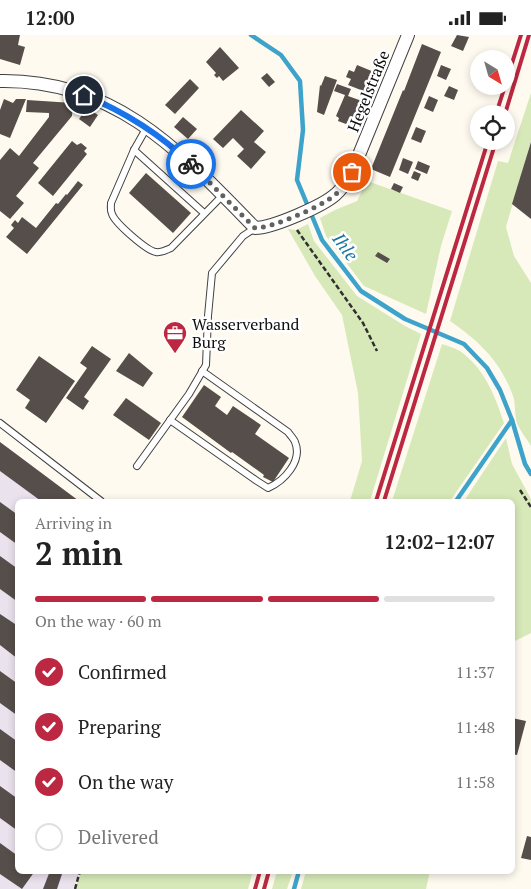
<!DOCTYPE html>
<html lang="en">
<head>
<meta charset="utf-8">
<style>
  body { margin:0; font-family:"PT Serif",serif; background:#f2f2f2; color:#222; height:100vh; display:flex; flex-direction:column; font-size:19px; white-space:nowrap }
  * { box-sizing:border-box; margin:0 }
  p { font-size:16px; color:#767676 }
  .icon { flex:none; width:28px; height:28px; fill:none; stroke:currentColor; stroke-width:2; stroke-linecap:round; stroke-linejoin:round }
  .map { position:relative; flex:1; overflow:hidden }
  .panel { position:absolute; left:15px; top:464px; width:500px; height:375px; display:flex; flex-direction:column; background:#fff; border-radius:8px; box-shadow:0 2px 8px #0003 }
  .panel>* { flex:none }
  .needle { width:32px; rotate:143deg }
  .buttons { position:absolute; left:470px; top:15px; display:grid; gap:10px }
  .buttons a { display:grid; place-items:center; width:45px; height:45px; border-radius:50%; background:#fff; box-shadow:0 2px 8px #0003; font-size:25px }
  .pin { position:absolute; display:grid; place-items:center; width:42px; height:42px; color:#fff; margin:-21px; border:2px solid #fff; border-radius:50%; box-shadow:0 1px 5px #0007 }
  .courier { position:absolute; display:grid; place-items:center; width:50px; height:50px; margin:-25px; border:4px solid #1a73e8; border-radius:50%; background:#fff; color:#222; box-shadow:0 1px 6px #0007 }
  .overview em { font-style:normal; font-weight:700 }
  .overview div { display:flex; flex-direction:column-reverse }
  .overview { display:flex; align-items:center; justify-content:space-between; height:85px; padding:0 20px }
  h1 { font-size:32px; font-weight:700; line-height:38px }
  .bar { display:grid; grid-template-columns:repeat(4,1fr); gap:8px 5px; align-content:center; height:60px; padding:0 20px }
  .bar i { height:6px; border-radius:4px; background:#e0e0e0 }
  .bar .on { background:#bc2841 }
  .bar p { grid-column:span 4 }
  ol { padding:0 20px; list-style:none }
  li { display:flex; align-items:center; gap:15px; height:55px }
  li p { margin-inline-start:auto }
  li .icon { padding:5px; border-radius:50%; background:#bc2841; color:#fff; stroke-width:4 }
  li:last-child { color:#767676 }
  li i { width:28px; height:28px; border:2px solid #e0e0e0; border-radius:50% }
  .status { display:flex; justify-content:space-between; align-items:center; height:35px; padding:0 25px; background:#fff; direction:ltr }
  .status svg { height:14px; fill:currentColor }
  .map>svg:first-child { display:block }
  .industrial { fill:#eae2ec }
  .green { fill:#d7e9b9 }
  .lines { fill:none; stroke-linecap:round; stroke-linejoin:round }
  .stream { stroke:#3da3cb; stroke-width:4.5 }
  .building { fill:#564e4a }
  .lane-casing { stroke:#414141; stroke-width:8 }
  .street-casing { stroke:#414141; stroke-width:14 }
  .path { stroke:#303030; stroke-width:2.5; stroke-dasharray:5 2.5; stroke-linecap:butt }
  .lane { stroke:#fff; stroke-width:6 }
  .street { stroke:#fff; stroke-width:12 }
  .rail { stroke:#bc2841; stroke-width:4 }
  .done { stroke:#62615d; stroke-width:5; stroke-dasharray:0 9 }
  .route { stroke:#1a73e8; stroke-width:6 }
  .labels { text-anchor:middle; stroke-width:5; stroke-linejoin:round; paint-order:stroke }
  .street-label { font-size:16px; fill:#0e0e0e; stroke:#fff }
  .poi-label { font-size:16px; fill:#0e0e0e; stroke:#fff; text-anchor:start }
  .water-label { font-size:18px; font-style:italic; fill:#19749e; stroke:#fff }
</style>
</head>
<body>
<div class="status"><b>12:00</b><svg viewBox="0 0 49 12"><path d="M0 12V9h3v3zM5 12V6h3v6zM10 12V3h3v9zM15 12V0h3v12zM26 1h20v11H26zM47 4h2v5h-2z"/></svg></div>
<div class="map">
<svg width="531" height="854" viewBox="0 0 531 854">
  <rect width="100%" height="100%" fill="#fffaef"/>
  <path class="industrial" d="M0,407L79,466H18V836H80L73,854H0Z"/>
  <g class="green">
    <path d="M531,58V106L506,192L514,221L531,248V411C527,404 520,396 517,388C514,379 516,369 513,361C501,327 479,306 450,286L498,126L508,128Z"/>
    <path d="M367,146L452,176L441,211L426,279L364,251L326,201L320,183L335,175L357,166Z"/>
    <path d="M308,189L314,206L357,261L405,291L421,299L370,466H350L362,426L358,358L342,280L315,241L288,194L296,195Z"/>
    <path d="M442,309C448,311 455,313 460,316C485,334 495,361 504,388L450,466H392Z"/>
    <path d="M506,403L512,429L531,464V598L513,607L512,466H464Z"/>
    <path d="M81,836H253L248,854H75Z"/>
    <path d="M277,836H293L287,854H272Z"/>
    <path d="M306,836H430L426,854H301Z"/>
  </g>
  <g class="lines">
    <g class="stream">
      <path d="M251,0L281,20L300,46L303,95L297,145L322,205L361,256L405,284L464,309L487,333L500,355L512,385L456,466"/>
      <path d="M512,385L525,429L531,439"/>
      <path d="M294,854L299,836"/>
    </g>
  </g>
  <g class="building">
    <path d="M0,0H20L18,10L25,12L20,30L0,24Z"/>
    <path d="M457,0L469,2L463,16L451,11Z"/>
    <path d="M422,9L441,17L390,142L371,134L403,55L404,56Z"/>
    <path d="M220,12L239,33L223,46L219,41L217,43L214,40L216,38L206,27Z"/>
    <path d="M357,30L374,37L366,57L348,50L351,44L346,42L349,35L354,37Z"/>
    <path d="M441,30L451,34L446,45L437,41Z"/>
    <path d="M267,38L275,47L269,52L261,43Z"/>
    <path d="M325,41L337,45L324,80L317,77L320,50L321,51Z"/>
    <path d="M190,44L199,53L175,79L165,70Z"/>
    <path d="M337,49L351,54L348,61L362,66L354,88L348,86L346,89L338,86L339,83L336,81L345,60L334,56Z"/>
    <path d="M449,51L458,55L454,65L444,61Z"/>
    <path d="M429,61L438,65L433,77L424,73Z"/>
    <path d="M4,64L13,68L16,64H26L10,103L0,99V75Z"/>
    <path d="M27,65L73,68L72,81L33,128L39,133L16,161L24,168L10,184L0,176V125L10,113L19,121L49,82V78L26,77Z"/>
    <path d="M87,73L98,80L90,92L79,84Z"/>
    <path d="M241,75L264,96L254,107L266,117L251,134L237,121L244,114L233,103L223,113L213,104Z"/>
    <path d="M183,82L197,94L188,104L174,92Z"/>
    <path d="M416,92L426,96L421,108L411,104Z"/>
    <path d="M72,106L77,110L81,108L87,113L84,116L87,119L53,161L38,148Z"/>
    <path d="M531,107V184L512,169Z"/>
    <path d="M403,123L413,127L408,139L399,135Z"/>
    <path d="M418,126L430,131L427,139L415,134Z"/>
    <path d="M414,136L421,139L418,146L411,143Z"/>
    <path d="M146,138L191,178L173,198L129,158Z"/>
    <path d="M78,146L83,150L27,219L6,202L14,193L11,190L15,185L18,188L22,182L36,193L56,168L58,169L66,159L67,160Z"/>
    <path d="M394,148L403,152L400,158L391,154Z"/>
    <path d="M378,217L390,224L387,228L375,221Z"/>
    <path d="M92,311L111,324L84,362L89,366L83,375L66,363L87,333L80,328Z"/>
    <path d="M129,318L153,338L143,352L116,336Z"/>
    <path d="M39,321L75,346L46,388L25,373L30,365L16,355Z"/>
    <path d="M204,350L221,362L215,371L227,380L233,371L261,390L255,399L289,423L273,447L263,442L264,440L260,437L232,417L231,418L182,382Z"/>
    <path d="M126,363L161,388L149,405L113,380Z"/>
    <path d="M0,407L79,466H41L0,436Z"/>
    <path d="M0,467L18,480V510L0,497Z"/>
    <path d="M0,521L18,534V567L0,554Z"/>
    <path d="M0,579L18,591V624L0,610Z"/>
    <path d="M0,636L18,649V681L0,668Z"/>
    <path d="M512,683L526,686L517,720L512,719Z"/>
    <path d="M0,694L18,707V738L0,725Z"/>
    <path d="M0,751L18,764V796L0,783Z"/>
    <path d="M527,801L531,802V825L521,823Z"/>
    <path d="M0,808L18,821V836H35L22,854L0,839Z"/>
    <path d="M50,836H63L57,854H43Z"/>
  </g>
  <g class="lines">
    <g class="lane-casing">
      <g id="lane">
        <path d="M147,92L134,115L111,168C111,172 110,175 112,179C115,188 147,216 156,217C162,218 166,215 171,213L223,160"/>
        <path d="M134,115L204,178"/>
        <path d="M170,385L257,446L268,453C284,446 303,426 295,407C294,404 290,400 288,397L202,336"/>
        <path d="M0,388L101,466"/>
        <path d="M137,431L189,359L206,330L208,281L212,238L243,201L255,193"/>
      </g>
    </g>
    <g class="street-casing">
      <path id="street" d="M0,46C115,44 181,117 255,193C272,193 323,171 336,159C343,153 347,145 352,137L408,0"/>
    </g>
    <g class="path">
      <path d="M297,195L363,288L377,316"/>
      <path d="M520,455L531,472"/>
      <path d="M75,854L80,836"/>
    </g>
    <use href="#lane" class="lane"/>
    <use href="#street" class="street"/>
    <g class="rail">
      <path d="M506,47L521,0"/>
      <path d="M496,79L505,51"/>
      <path d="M505,79L529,0"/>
      <path d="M376,466L488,106"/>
      <path d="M384,466L496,106"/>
      <path d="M255,854L260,836"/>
      <path d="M264,854L269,836"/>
    </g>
  </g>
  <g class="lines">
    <path class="done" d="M191,129L255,193C272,193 323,171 336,159C342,153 347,145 352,137"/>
    <path class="route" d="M84,60C125,77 159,98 191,129"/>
  </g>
  <defs>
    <g id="office-pin" transform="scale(1.25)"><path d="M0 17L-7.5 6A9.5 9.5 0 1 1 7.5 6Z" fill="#bc2841" stroke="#fff"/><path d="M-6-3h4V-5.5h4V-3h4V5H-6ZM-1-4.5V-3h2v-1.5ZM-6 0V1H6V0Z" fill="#fff"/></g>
  </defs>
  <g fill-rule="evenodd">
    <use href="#office-pin" x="175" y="298"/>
  </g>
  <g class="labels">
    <g class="street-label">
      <text transform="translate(368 56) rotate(-68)" y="6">Hegelstraße</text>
    </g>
    <g class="poi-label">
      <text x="192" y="295">Wasserverband<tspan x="192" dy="18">Burg</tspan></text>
    </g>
    <g class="water-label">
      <text transform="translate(345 212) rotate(54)" y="6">Ihle</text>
    </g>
  </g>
</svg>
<div class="buttons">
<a><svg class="needle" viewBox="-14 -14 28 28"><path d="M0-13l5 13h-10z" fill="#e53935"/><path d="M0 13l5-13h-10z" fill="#767676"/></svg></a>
<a><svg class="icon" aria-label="locate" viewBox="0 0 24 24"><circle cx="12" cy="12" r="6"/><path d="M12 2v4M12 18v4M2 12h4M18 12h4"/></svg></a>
</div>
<div class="pin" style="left:352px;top:137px;background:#ea580c"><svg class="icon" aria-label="bag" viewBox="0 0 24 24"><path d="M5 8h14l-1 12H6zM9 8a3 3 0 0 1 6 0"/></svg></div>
<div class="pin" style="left:84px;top:60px;background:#1f2937"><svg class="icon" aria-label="home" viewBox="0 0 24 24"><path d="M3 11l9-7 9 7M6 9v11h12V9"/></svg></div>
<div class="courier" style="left:191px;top:129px"><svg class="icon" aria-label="bike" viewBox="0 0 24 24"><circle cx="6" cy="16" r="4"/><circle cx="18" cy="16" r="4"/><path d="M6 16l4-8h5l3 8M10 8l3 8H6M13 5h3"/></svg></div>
<section class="panel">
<div class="overview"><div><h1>2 min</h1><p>Arriving in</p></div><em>12:02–12:07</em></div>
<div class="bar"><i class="on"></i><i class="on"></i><i class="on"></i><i></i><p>On the way · 60 m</p></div>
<ol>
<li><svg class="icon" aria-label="check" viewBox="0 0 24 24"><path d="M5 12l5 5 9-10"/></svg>Confirmed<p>11:37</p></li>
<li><svg class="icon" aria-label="check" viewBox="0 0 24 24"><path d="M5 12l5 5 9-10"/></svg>Preparing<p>11:48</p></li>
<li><svg class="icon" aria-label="check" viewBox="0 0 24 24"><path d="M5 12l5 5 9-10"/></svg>On the way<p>11:58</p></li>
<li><i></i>Delivered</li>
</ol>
</section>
</div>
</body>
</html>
